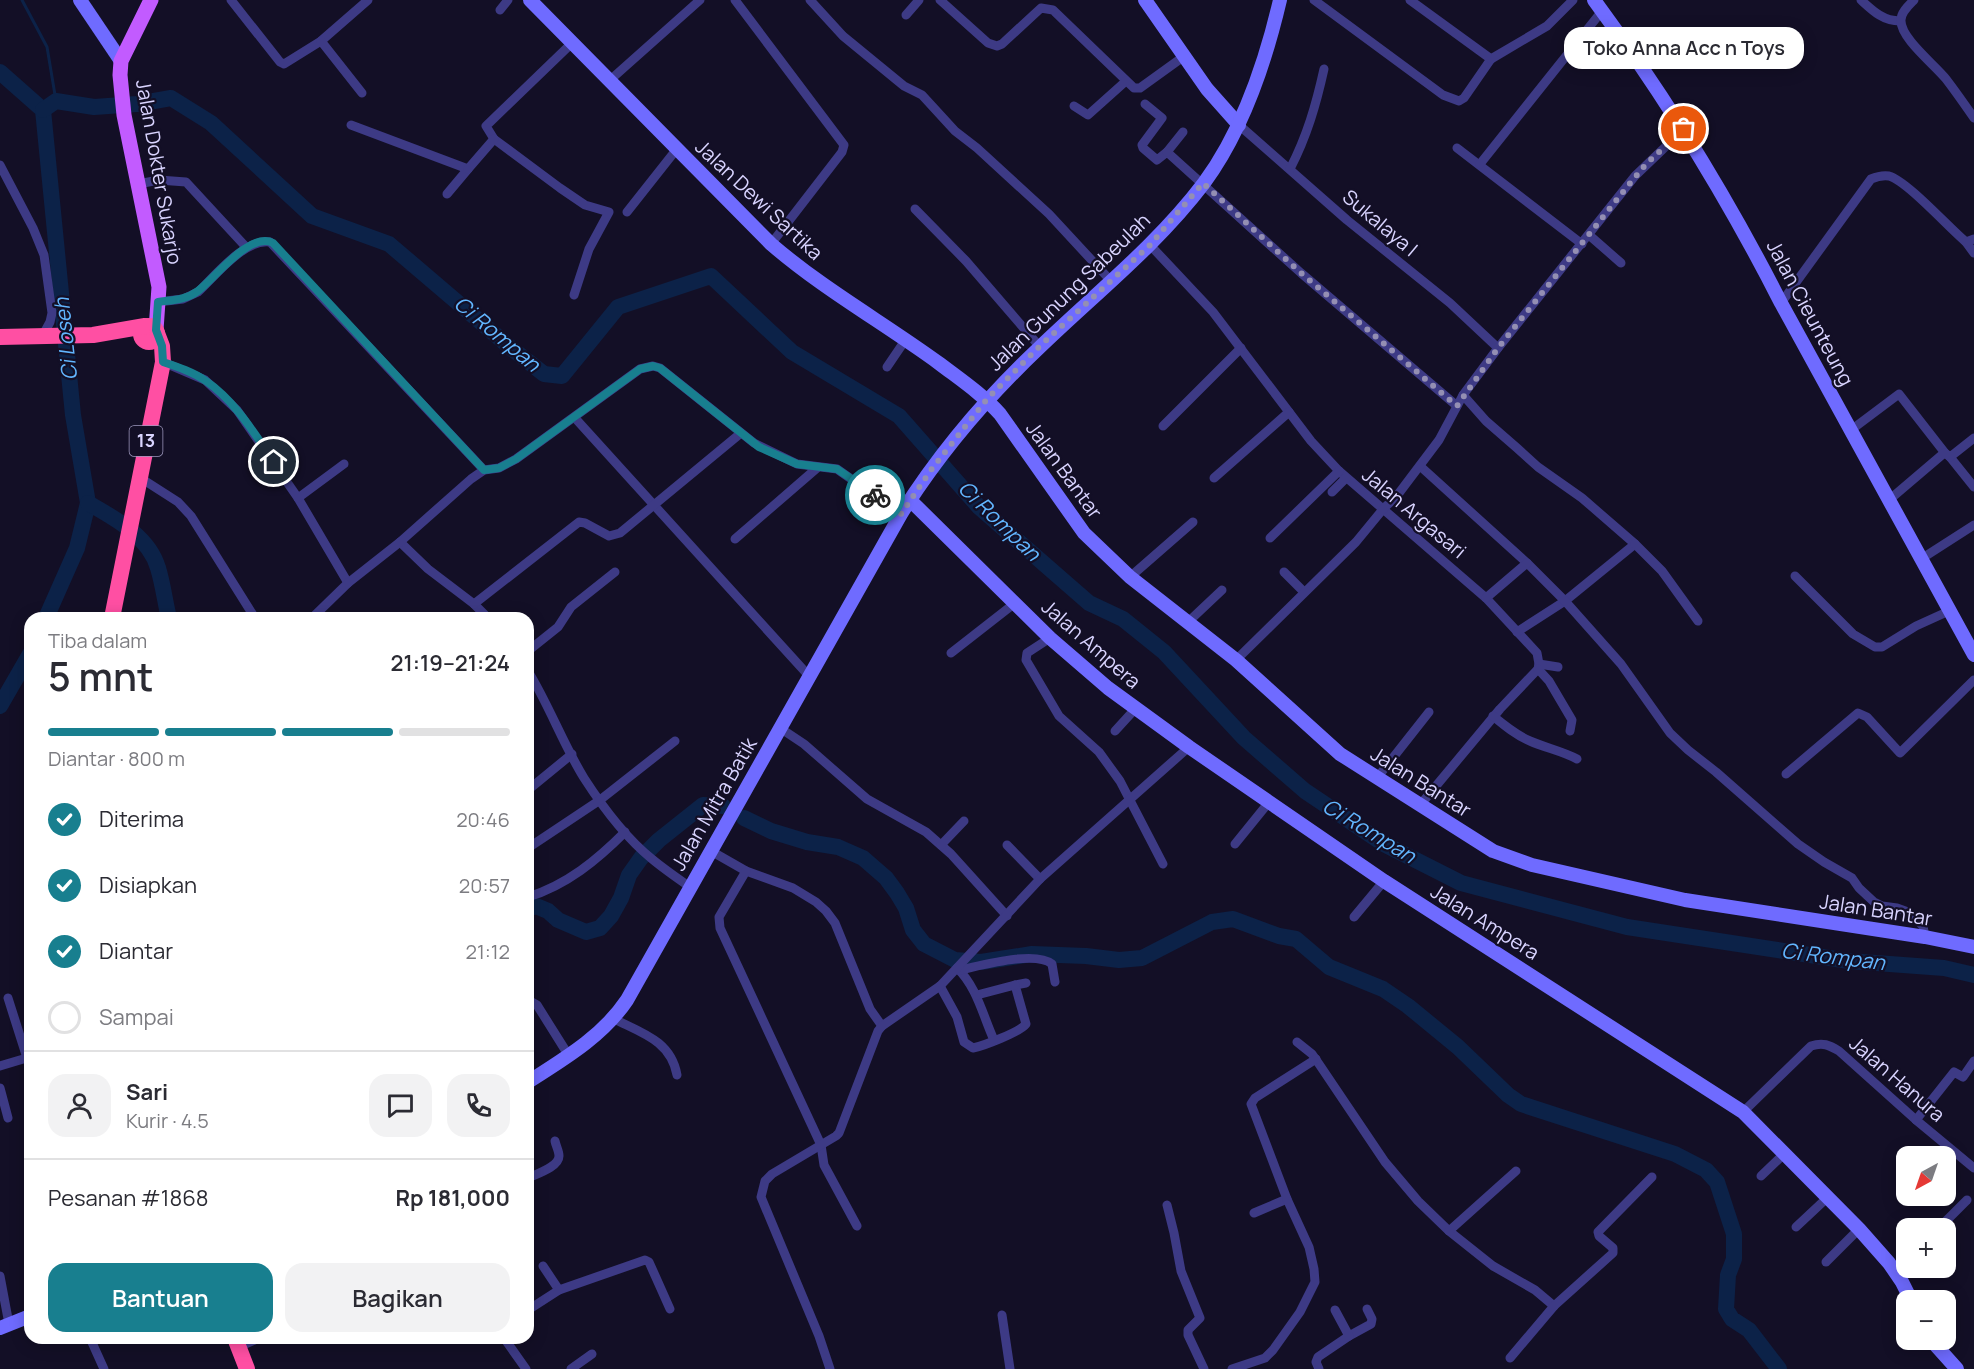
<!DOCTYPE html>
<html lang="id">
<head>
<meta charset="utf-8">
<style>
  body { margin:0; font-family:Manrope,sans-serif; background:#f2f2f3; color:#2b2b33; height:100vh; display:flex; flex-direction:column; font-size:22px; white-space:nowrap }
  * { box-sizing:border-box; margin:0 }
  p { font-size:20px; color:#7c7c81 }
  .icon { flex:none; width:33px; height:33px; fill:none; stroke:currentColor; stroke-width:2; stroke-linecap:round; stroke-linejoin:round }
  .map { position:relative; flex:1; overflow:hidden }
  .sheet { position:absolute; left:24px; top:612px; width:510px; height:732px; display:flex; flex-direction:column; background:#fff; border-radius:18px; box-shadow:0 3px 15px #0003 }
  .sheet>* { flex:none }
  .needle { width:39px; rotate:220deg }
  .tools { position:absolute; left:1896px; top:1146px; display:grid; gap:12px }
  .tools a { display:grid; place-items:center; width:60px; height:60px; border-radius:12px; background:#fff; box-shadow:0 3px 15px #0003; font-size:30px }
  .pin { position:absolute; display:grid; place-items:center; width:51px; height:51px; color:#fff; margin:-26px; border:3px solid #fff; border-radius:50%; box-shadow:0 2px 6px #0007 }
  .courier { position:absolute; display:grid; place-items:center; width:60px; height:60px; margin:-30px; border:4px solid #187f8f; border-radius:50%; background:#fff; color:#222; box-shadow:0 2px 8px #0007 }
  .bubble { position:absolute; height:42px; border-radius:18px; background:#fff; box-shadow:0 3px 15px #0003; font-size:20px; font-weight:600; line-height:42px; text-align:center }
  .summary em { font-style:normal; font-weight:600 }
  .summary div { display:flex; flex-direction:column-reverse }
  .summary { display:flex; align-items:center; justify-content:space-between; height:102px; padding:0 24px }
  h1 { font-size:39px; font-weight:600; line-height:45px }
  .bar { display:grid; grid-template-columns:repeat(4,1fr); gap:9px 6px; align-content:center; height:72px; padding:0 24px }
  .bar i { height:8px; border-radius:4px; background:#e1e1e2 }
  .bar .on { background:#187f8f }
  .bar p { grid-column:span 4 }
  .line { display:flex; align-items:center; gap:15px; padding:0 24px; border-top:2px solid #e1e1e2 }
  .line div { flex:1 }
  .round { display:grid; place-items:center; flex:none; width:63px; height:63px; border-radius:18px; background:#f2f2f3 }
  ol { padding:0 24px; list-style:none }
  li { display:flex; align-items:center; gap:18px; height:66px }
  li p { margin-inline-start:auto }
  li .icon { padding:6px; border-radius:50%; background:#187f8f; color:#fff; stroke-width:4 }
  li:last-child { color:#7c7c81 }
  li i { width:33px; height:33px; border:3px solid #e1e1e2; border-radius:50% }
  .button { display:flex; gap:12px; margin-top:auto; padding:12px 24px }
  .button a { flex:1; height:69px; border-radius:18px; background:#187f8f; color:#fff; font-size:24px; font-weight:600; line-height:69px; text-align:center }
  .button a+a { background:#f2f2f3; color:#2b2b33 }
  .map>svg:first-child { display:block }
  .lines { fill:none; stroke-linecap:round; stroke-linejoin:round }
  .stream { stroke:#0c2248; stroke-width:3 }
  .river { stroke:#0c2248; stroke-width:16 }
  .street { stroke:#3d3a85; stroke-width:9 }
  .secondary { stroke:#6f6bff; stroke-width:14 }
  .primary { stroke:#c25bff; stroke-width:15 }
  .highway { stroke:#ff4fa3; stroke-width:16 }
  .done { stroke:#948fb3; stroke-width:6; stroke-dasharray:0 10.8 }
  .route { stroke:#187f8f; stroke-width:8 }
  .labels { text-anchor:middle; stroke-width:4.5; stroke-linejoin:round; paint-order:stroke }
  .shield { fill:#130f26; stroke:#9e99be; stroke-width:1.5 }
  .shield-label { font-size:18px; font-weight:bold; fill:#d9d4ff }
  .street-label { font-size:20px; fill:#d9d4ff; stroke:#130f26 }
  .water-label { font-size:21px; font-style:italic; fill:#62b6ff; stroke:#130f26 }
</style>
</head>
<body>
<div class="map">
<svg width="1974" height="1369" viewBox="0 0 1974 1369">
  <rect width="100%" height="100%" fill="#130f26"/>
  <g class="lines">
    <path class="stream" d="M22,0L47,47L56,101"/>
    <g class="river">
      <path d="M0,72L43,110L73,415L88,503L77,548L46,618"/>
      <path d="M43,110L56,101L94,107L137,104L171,98L211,123L312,216L389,244L511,348L544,374L562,376L618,307L711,276L792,352L899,416L979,507L1089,603L1123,619L1164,652L1244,738L1305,791L1384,844L1461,883L1627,927L1849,961L1944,968L1974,975"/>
      <path d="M88,503C114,518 149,536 158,568C163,584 165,602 169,618"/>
      <path d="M0,706L30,654"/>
      <path d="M744,818L771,831L807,842L838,847L863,858L886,878L897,893L906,908L913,930L924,944L955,960L981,962L1032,954L1086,956L1119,960L1142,958L1212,922L1233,919L1279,936L1296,939L1329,967L1383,989L1408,1006L1458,1047L1508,1095L1521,1104L1675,1154L1706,1170L1717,1182L1734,1234V1259L1728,1275L1726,1309L1732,1319L1749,1330L1779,1369"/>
      <path d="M528,909L536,906L548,911L558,920L586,932L600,928L611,916L621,898L629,875L641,858L659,840L703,805L723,806"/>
    </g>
    <g class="street">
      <path d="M231,0L280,62L284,64L321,41L368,0"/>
      <path d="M735,0L844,145L842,152L771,244"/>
      <path d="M810,0L843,36L904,86L922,95L955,131L977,148L1049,214L1111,281"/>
      <path d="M940,0L988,43L997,46L1002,44L1041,8L1053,10L1134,88H1140L1183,57"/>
      <path d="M1314,0L1443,95L1459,101L1464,98L1491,59"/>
      <path d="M1410,0L1491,59L1547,26L1573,0"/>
      <path d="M1861,0C1873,11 1883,21 1900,21"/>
      <path d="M1914,0C1909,5 1901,12 1901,20C1900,38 1935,65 1946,79C1956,92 1965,105 1974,118"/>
      <path d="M500,10L508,0"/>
      <path d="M906,15L919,0"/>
      <path d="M321,41L362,93"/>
      <path d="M572,43L486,126L494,139L560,188L585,205L609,212L589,249L574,295"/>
      <path d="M1587,63L1617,31"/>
      <path d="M609,81L700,0"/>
      <path d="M1145,104L1162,118L1142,145L1143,148L1157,160L1167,152L1301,273L1457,406"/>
      <path d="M1074,106L1088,115L1126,81"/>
      <path d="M351,125L468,169L447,194"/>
      <path d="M1239,125L1347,220L1450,303L1498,348"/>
      <path d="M1457,148L1582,244"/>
      <path d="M1167,152L1183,132"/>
      <path d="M1480,164L1602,11"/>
      <path d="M0,165L33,228L44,255L52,313L50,322L43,335"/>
      <path d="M468,169L494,139"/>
      <path d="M1290,169C1307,136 1316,105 1324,69"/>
      <path d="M138,184L159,180L186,182L246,247"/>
      <path d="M915,209L966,261L1040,347"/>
      <path d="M627,212L676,150"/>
      <path d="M1589,235L1621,263"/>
      <path d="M1966,242L1974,253"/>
      <path d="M1150,245L1213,312L1311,441L1339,471L1486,598L1537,653L1539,664L1538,669L1500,709L1421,804"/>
      <path d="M158,302L183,299L198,292C215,276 245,238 270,242L484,470"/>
      <path d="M1781,303L1871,179C1878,176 1882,175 1889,176C1907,181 1949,228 1966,242L1974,239"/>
      <path d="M163,362L205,380L237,410L298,498L348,583"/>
      <path d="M887,367L906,339"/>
      <path d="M1463,395L1486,421L1517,448L1538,467L1582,498L1635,544L1565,601L1517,632"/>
      <path d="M575,418L809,676"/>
      <path d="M1163,426L1241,348"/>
      <path d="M1851,430L1899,394L1945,453"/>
      <path d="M1950,457L1974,487"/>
      <path d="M1420,466L1527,563L1565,601L1621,664L1670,733L1688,750L1716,772L1798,844L1824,862L1852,878L1859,888L1874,902L1882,906L1897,908L1908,912L1916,919L1923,926L1925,937"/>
      <path d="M139,477L178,502L191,516L255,618"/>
      <path d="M1214,478L1289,412"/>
      <path d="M1332,492L1346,478"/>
      <path d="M298,498L344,464"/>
      <path d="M1889,500L1943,454L1945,453L1950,457L1974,438"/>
      <path d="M1270,538L1339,471"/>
      <path d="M735,539L817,468"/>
      <path d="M400,542L428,569L474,604L488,618"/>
      <path d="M1635,544L1662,571L1698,621"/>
      <path d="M1921,559L1974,525"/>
      <path d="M1284,572L1304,592"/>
      <path d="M1795,576L1853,634L1875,647H1882L1916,626L1949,611"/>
      <path d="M1130,577L1193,522"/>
      <path d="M1486,598L1527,563"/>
      <path d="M474,604L579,522L585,523L609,536L620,533L741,433"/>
      <path d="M312,618L348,583L400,542L471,479L484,470L499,468L516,459L640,369L653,366L660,368L754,443L797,464L837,469L901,514"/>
      <path d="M1187,623L1222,590"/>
      <path d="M1050,638L1027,653L1026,660L1059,716L1099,752L1120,781L1163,864"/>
      <path d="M528,651L558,627L571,607L615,572"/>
      <path d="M951,653L1015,603"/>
      <path d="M1236,660L1356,542L1384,508L1396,497L1439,440L1463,395L1498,348L1635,176L1684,129"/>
      <path d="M1539,664L1558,667"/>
      <path d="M1538,669L1549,681L1572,720L1570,731"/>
      <path d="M528,671C549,705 563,744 584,778C602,806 626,838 652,859C664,869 677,878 690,887"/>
      <path d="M1493,716C1505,726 1516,735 1530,741C1546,748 1562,751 1577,759"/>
      <path d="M780,728L804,744L867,799L926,832L951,854L1007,916"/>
      <path d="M1115,731L1136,708"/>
      <path d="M1786,774L1858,713L1867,717L1900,753L1974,680"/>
      <path d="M1377,778L1429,712"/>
      <path d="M528,790L572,754"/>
      <path d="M1235,844L1269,802"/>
      <path d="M941,845L964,821"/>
      <path d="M1007,845L1040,879"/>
      <path d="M528,848L600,800L675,741"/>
      <path d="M711,851L746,871L793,888L816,902L826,911L835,923L870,1009L882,1026"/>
      <path d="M746,871L719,917L720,928L821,1145L824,1165L857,1226"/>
      <path d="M528,897C567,885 597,860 625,832"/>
      <path d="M1354,917L1384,881"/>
      <path d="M957,968C977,987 983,1016 994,1040"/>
      <path d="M960,970C980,966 1035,950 1052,964L1055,982"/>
      <path d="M940,986L957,1017L964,1042L973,1048C983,1046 1020,1032 1026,1024L1015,985L1026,983"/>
      <path d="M977,995L1015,985"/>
      <path d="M8,998L27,1058"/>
      <path d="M528,1000L537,1005L569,1056"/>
      <path d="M614,1019C642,1033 671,1041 677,1075"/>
      <path d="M1297,1042L1312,1054L1319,1064L1385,1162L1418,1201L1449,1231L1493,1266L1535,1290L1554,1306"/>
      <path d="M0,1066L30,1057"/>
      <path d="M0,1088L8,1118"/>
      <path d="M1743,1112L1811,1046C1823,1042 1829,1045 1839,1051L1916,1120L1974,1168"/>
      <path d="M1916,1120L1954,1072L1963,1077L1974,1061"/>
      <path d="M1761,1176L1785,1153"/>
      <path d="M528,1178C536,1174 559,1167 559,1156C559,1151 556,1146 555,1141"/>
      <path d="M1167,1205L1174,1233L1181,1271L1200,1318L1188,1330V1335L1204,1369"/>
      <path d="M1254,1213L1287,1199"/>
      <path d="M1796,1227L1827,1198"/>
      <path d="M1939,1228L1967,1200"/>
      <path d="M1449,1231L1516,1171"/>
      <path d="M1826,1262L1859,1229"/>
      <path d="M543,1266L559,1290"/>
      <path d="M1896,1273L1906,1262"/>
      <path d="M0,1276L9,1324"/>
      <path d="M528,1310L559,1290L645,1260L649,1262L670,1309"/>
      <path d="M1002,1315L1010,1369"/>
      <path d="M1349,1336L1371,1324L1372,1319L1367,1309"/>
      <path d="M90,1338L104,1369"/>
      <path d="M504,1338L526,1369"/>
      <path d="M239,1347L259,1338"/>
      <path d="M1510,1358L1554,1306L1613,1253V1248L1599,1236L1598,1232L1652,1177"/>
      <path d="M571,1369L592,1354"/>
      <path d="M830,1369L819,1336L761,1197L765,1181L772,1174L836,1136L839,1133L878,1031L882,1026L940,986L1040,879L1189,747"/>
      <path d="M1232,1369L1265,1358L1273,1350L1300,1312L1315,1282L1314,1269L1309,1247L1287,1199L1251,1104L1255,1098L1316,1059"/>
      <path d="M1319,1369L1316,1362L1318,1357L1349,1336L1335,1310"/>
    </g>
    <g class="secondary">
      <path d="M80,0L121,61"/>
      <path d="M530,0L771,244C823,289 884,323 940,364C961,380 982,394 1000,414L1084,533L1130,577L1236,660L1340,754L1493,851L1532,865L1685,900L1925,937L1974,947"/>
      <path d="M1145,0L1207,89L1239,125"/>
      <path d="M1594,0C1665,96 1727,197 1781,303L1974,655"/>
      <path d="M910,500L1050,638L1108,688L1189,747L1384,881L1743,1112L1859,1229L1889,1263L1902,1282L1911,1300"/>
      <path d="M528,1082C564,1059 603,1036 627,1000L901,514C940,452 987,397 1040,347C1096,293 1157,245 1204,183C1243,130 1265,64 1280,0"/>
      <path d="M0,1328L30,1316"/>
      <path d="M1931,1340L1957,1369"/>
    </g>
    <path class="primary" d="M151,0L121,61L120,75L124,115L159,287L156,330"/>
    <g class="highway">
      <circle cx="149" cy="334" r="8"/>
      <path d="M0,337L93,335L145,326"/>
      <path d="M112,618L163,362L162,346L157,333"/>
      <path d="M235,1338L247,1369"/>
    </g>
  </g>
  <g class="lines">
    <path class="done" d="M875,495L901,514L931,470L987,399L1040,346L1150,245L1203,183L1301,273L1457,406L1498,348L1627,187L1646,164L1684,129"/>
    <path class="route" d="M274,462C254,433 235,401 206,381C193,372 178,367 163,362L162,346L156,330L158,302C172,300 186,300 198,291C215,278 250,231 273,243L484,470L499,468L516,459L640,369L653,366L660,368L759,447L797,464L837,469L875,495"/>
  </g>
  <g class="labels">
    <rect class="shield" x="129.5" y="426" width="33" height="30" rx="4.5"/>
    <g class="shield-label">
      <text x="146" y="447">13</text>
    </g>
    <g class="street-label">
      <text transform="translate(159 172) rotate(80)" y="7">Jalan Dokter Sukarjo</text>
      <text transform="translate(759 200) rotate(43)" y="7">Jalan Dewi Sartika</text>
      <text transform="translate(1380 223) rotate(40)" y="7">Sukalaya I</text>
      <text transform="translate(1069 292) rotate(-44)" y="7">Jalan Gunung Sabeulah</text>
      <text transform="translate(1810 313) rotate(62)" y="7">Jalan Cieunteung</text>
      <text transform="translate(1064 470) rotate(54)" y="7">Jalan Bantar</text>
      <text transform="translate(1414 513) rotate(40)" y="7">Jalan Argasari</text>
      <text transform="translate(1091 644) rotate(41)" y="7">Jalan Ampera</text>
      <text transform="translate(1421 782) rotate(32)" y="7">Jalan Bantar</text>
      <text transform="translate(714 804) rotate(-60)" y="7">Jalan Mitra Batik</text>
      <text transform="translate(1876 910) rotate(9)" y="7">Jalan Bantar</text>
      <text transform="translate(1485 922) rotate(32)" y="7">Jalan Ampera</text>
      <text transform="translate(1897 1079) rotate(41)" y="7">Jalan Hanura</text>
    </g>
    <g class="water-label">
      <text transform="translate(497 334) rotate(40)" y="7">Ci Rompan</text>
      <text transform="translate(66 339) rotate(-96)" y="7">Ci Loseh</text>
      <text transform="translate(999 521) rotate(44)" y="7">Ci Rompan</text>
      <text transform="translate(1369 831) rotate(31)" y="7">Ci Rompan</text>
      <text transform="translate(1833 957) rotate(7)" y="7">Ci Rompan</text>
    </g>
  </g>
</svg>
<div class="tools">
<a><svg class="needle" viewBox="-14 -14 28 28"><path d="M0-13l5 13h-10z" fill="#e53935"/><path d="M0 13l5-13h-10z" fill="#7c7c81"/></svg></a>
<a>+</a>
<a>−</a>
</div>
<div class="pin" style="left:1684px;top:129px;background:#ea580c"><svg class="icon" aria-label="bag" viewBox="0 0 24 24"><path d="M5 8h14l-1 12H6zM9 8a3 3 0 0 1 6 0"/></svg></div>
<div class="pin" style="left:274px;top:462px;background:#1f2937"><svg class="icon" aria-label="home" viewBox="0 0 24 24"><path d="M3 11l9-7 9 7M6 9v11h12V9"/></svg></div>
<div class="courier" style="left:875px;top:495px"><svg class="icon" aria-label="bike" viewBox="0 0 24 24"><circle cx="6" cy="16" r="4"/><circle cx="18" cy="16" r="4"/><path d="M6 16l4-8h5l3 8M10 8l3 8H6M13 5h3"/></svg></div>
<div class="bubble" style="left:1564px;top:27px;width:240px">Toko Anna Acc n Toys</div>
<section class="sheet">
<div class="summary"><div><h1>5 mnt</h1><p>Tiba dalam</p></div><em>21:19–21:24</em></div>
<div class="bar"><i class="on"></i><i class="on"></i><i class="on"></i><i></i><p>Diantar · 800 m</p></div>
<ol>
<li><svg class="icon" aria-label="check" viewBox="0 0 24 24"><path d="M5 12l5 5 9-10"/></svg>Diterima<p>20:46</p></li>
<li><svg class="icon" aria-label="check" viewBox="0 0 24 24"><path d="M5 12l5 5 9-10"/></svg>Disiapkan<p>20:57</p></li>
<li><svg class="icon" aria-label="check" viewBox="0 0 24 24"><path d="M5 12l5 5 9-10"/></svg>Diantar<p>21:12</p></li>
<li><i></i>Sampai</li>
</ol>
<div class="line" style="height:108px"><a class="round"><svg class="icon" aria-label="person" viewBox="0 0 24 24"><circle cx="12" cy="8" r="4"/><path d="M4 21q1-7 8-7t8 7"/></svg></a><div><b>Sari</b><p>Kurir · 4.5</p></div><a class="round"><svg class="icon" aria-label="chat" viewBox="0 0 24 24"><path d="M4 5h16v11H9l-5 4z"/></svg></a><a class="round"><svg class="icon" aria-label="phone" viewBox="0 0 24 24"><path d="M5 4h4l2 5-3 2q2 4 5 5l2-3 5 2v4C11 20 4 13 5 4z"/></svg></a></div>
<div class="line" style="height:78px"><div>Pesanan #1868</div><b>Rp 181,000</b></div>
<div class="button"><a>Bantuan</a><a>Bagikan</a></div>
</section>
</div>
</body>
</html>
